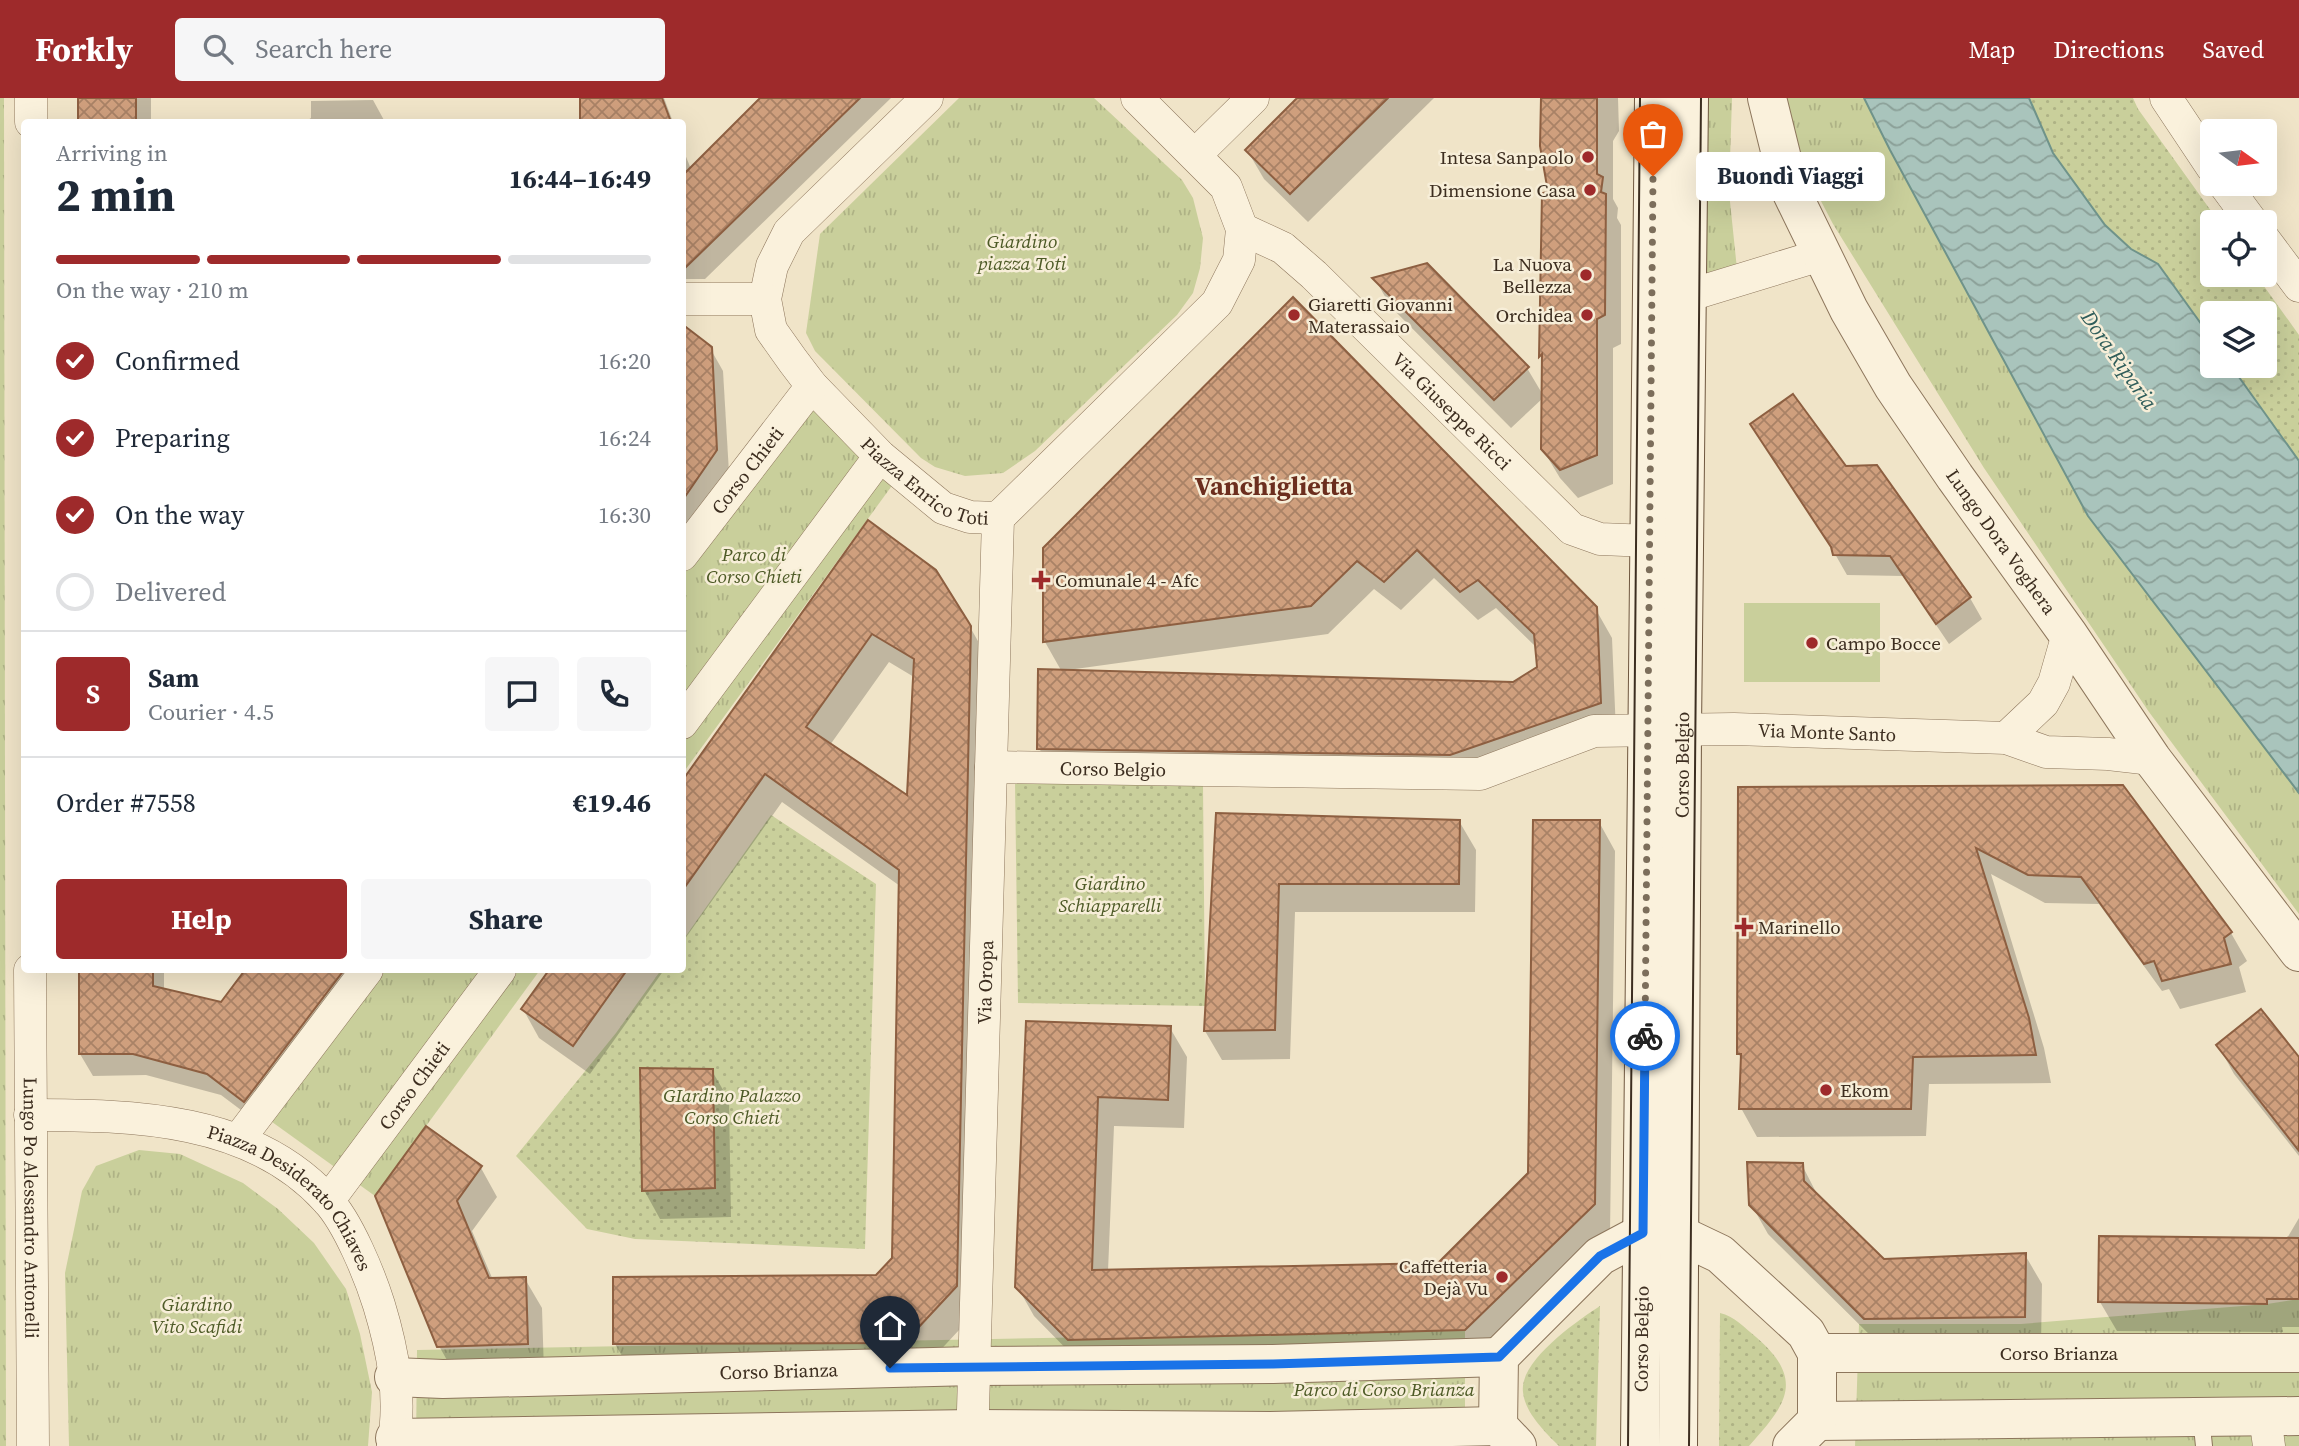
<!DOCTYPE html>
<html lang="en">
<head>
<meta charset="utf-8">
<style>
  body { margin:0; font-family:"Source Serif 4",serif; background:#f6f6f7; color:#1f2937; height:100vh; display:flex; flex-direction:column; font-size:26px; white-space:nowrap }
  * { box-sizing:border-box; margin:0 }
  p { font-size:23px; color:#747a83 }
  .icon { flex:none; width:38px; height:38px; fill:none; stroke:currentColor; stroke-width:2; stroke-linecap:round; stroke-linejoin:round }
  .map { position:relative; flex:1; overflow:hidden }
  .side { position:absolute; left:21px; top:21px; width:665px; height:854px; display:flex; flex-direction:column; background:#fff; border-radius:7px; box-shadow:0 7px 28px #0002 }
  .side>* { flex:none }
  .needle { width:46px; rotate:104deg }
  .buttons { position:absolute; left:2200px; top:21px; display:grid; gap:14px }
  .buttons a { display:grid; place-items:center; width:77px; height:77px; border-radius:7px; background:#fff; box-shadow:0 7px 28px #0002; font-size:35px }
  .pin { position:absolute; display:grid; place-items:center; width:60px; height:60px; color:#fff; margin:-72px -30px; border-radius:50% 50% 50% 0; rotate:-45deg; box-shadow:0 0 7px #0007 }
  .pin .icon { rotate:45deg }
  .courier { position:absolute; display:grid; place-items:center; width:70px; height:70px; margin:-35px; border:5px solid #1a73e8; border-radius:50%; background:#fff; color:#222; box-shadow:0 2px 9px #0007 }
  .bubble { position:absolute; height:49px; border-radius:7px; background:#fff; box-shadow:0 7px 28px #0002; font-size:23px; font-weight:700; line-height:49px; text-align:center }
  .head em { font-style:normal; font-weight:700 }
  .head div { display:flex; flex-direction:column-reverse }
  .head { display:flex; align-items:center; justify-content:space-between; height:119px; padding:0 35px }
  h1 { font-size:46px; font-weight:700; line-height:52px }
  .bar { display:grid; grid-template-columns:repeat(4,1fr); gap:10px 7px; align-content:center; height:84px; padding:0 35px }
  .bar i { height:9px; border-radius:5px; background:#e0e1e3 }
  .bar .active { background:#9e2a2b }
  .bar p { grid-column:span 4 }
  .line { display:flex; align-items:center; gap:18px; padding:0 35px; border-top:2px solid #e0e1e3 }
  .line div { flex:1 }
  .round { display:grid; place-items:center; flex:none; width:74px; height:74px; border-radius:7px; background:#f6f6f7 }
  ol { padding:0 35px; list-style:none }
  li { display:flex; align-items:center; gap:21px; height:77px }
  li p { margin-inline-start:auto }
  li .icon { padding:7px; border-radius:50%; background:#9e2a2b; color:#fff; stroke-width:4 }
  li:last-child { color:#747a83 }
  li i { width:38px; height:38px; border:4px solid #e0e1e3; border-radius:50% }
  .cta { display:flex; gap:14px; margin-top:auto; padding:14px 35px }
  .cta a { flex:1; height:80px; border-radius:7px; background:#9e2a2b; color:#fff; font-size:28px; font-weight:700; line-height:80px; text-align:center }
  .cta a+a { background:#f6f6f7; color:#1f2937 }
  header { display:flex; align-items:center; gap:42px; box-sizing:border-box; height:98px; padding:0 35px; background:#9e2a2b; color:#fff }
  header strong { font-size:33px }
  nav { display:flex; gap:38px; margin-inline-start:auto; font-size:24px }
  .search { width:490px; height:63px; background:#f6f6f7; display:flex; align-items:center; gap:18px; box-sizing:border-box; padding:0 24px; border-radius:7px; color:#747a83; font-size:26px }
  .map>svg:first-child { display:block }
  .grass { fill:url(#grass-dots) }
  .park { fill:url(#park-tufts) }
  .pitch { fill:#c9cf9b }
  .water { fill:url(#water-waves); stroke:#6f938a; stroke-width:2 }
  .shadow { fill:#0003; fill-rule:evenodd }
  .building { fill:url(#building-cross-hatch); stroke:#8d5f41; stroke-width:2; fill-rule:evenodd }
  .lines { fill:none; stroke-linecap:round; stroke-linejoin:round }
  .service-casing { stroke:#8d765c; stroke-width:18 }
  .minor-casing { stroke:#8d765c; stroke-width:33 }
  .tertiary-casing { stroke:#8d765c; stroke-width:40 }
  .secondary-casing { stroke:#6f573f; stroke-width:40 }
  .service { stroke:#faf1dc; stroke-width:16 }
  .minor { stroke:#faf1dc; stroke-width:32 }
  .tertiary { stroke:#faf1dc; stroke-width:38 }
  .secondary { stroke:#faf1dc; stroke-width:38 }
  .tram { stroke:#3d2e20; stroke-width:2 }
  .done { stroke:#7c6e5b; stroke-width:7; stroke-dasharray:0 12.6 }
  .route { stroke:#1a73e8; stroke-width:9 }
  .poi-dot { fill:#9e2a2b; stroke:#f7eed8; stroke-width:2.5 }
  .labels { text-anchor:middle; stroke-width:5; stroke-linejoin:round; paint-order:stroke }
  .poi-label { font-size:19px; fill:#3d2e20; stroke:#f7eed8; text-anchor:end }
  .park-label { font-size:19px; font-style:italic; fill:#4d5a26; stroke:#f7eed8 }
  .street-label { font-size:19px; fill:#3d2e20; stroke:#f7eed8 }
  .water-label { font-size:21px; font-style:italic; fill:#2f5d5a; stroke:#f7eed8 }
  .district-label { font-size:26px; font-weight:bold; fill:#6b2e1e; stroke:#f7eed8 }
</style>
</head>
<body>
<header>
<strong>Forkly</strong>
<div class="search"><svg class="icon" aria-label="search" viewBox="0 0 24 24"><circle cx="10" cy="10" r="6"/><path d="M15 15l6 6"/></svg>Search here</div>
<nav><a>Map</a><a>Directions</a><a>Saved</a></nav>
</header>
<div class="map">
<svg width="2299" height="1348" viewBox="0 0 2299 1348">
  <defs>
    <pattern id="grass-dots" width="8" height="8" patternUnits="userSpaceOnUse" patternTransform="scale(1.75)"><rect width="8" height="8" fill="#c9cf9b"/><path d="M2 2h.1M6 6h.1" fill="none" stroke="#aeb285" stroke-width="1.8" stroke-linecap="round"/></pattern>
    <pattern id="park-tufts" width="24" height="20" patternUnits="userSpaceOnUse" patternTransform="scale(1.75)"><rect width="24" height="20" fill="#c9cf9b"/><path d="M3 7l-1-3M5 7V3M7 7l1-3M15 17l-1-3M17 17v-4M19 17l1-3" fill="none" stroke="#aeb285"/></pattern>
    <pattern id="water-waves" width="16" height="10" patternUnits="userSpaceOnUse" patternTransform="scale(1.75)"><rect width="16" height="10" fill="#a9c4bc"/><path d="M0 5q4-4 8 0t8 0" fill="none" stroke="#8ba098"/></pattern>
    <pattern id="building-cross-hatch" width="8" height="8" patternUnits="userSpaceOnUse" patternTransform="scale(1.75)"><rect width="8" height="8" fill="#cf9f7d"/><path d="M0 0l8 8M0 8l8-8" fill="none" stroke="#a98266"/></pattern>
  </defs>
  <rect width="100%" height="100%" fill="#f0e4c8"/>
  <g class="grass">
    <path d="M2029,0H2133L2138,11L2219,124H2212V177H2256L2299,237V363L2231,268H2264V215H2212V241L2158,166L2131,151L2105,127L2053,55Z"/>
    <path d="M1015,684L1203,687L1205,908L1018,905Z"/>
    <path d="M771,717L876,786L865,1151L635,1141L587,1131L516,1058L616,935L661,872H682L683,842Z"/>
    <path d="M1600,1208L1596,1348H1559C1545,1334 1525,1315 1523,1294C1519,1263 1577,1223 1600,1208Z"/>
    <path d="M1720,1215C1734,1218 1745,1230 1756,1239C1806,1282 1786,1307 1749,1348H1719Z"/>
  </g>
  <g class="park">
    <path d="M0,0H4L6,1348H0Z"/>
    <path d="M959,0H1094L1182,82L1193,100L1203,140L1200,170L1193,195L1177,217L1035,353L1003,375L965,378L935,369L921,360L815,253L806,235L820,136Z"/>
    <path d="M1701,0H1732L1729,94L1737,171L1699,177Z"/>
    <path d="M1767,0H1864L1890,52L2088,418L2299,695V816L2149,614L1984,370L1833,126Z"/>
    <path d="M812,288L899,378L683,675V454Z"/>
    <path d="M357,872H540L375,1098L250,1008Z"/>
    <path d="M139,1052L180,1056L243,1085L278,1111L314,1145L346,1191L360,1236L372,1294L368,1348H69L65,1175L82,1093L96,1068Z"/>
    <path d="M2299,1201V1348H1855L1859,1226H2021L2267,1206Z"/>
    <path d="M1465,1232V1348H416L417,1252Z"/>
  </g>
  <rect class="pitch" x="1744" y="505" width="136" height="79"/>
  <path class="water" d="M1864,0H2029L2053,55L2105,127L2131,151L2158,166L2212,241V268H2231L2299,363V695L2088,418L1890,52Z"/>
  <g class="shadow">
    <rect x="80" y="0" width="71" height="24"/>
    <path d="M582,0H664L673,24H581Z"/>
    <path d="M763,0H891L705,181H682V49L691,71Z"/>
    <path d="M1300,0H1434L1308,124L1264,81L1247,52Z"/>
    <path d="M1543,0H1618L1619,33L1613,43V101L1618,110L1617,120L1621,127V246L1613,250V386L1578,400L1560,380L1542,350L1543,300L1511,330L1391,209L1375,181L1527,270L1543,297L1544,263L1541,259L1544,97L1550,95Z"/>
    <path d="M373,2L385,24H305L311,20V3Z"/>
    <path d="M1293,202L1595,510L1612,540L1616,634L1467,686L1055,679L1039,650L1062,574L1045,544V451ZM1434,480L1478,522L1496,510L1537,550L1539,570L1514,586L1068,572L1328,536L1374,491L1401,512Z"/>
    <path d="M682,233L710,250L723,273L729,375L682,442Z"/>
    <path d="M1876,369L1970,500L1982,521L1949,546L1903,478L1847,477L1835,456L1846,370Z"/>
    <path d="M868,425L970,529L987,559L972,1218L921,1273L632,1275L615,1246L876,1179L894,1161L900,788L782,704L682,845V686ZM889,564L914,579L909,700L830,647Z"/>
    <path d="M2122,689L2231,835L2247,863L2239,869L2246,894L2180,911L2169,891L2162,893L2099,806L2045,805L1991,776L2044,950L2051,985L1929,986L1926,1038L1757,1039L1741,1010L1742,962L1738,955L1740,691Z"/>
    <path d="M1217,717L1459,723L1476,752L1475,814H1295L1290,961L1222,962L1205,933Z"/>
    <path d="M1599,724L1615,753L1610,1136L1482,1261L1086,1271L1034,1218L1017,1188L1027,925L1170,930L1187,959L1184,1030L1114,1028L1108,1173L1439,1167L1529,1076Z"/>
    <path d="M80,872H164V893L222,906L247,872H379L257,1024L221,997L146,977L93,978L80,956Z"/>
    <path d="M551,872H664L590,976L539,940L523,911Z"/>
    <path d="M2218,947L2299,961V1058L2234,976Z"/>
    <path d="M712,973L729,1002L731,1119L660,1121L644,1092Z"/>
    <path d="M1802,1067L1819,1100L1884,1163L2025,1157L2042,1186L2041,1248L1882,1249L1768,1136L1751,1106Z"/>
    <path d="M481,1070L497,1099L472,1133L493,1182L525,1181L542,1210L544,1275L456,1278L439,1248L377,1098Z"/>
    <path d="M2299,1120V1229H2282L2283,1234L2117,1233L2100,1204L2286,1142Z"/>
  </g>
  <g class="building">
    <rect x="78" y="0" width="58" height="24"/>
    <path d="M580,0H662L671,24H580Z"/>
    <path d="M760,0H860L682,173V78Z"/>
    <path d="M1297,0H1388L1290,96L1245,52Z"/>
    <path d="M1541,0H1597V76L1603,79L1601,94L1606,96L1605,217L1597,221V357L1560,372L1541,351L1542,256L1539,259L1542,95L1548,94L1540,48Z"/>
    <path d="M1427,165L1529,269L1494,302L1372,180Z"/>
    <path d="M1293,199L1597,509L1601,605L1450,657L1037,651L1038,571L1513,584L1537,569L1534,536L1478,482L1460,494L1417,452L1384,484L1357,463L1311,508L1043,544V450Z"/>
    <path d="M682,226L712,249L717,352L682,403Z"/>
    <path d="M1793,296L1846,368L1877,367L1971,499L1936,526L1890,458L1833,457L1831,449L1750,326Z"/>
    <path d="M868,422L936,472L971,528L957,1188L904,1245L613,1246V1179L876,1177L892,1160L899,772L765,676L682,793V683ZM872,536L914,561L907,697L806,629Z"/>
    <path d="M2123,687L2232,834L2224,840L2231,866L2162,883L2154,863L2144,866L2081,779L2028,777L1976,750L2029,920L2036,957L1913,959L1911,1011H1739L1741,956H1737L1738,689Z"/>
    <path d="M1216,715L1460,722L1459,786H1279L1275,932L1204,933Z"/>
    <path d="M1533,722H1600L1595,1106L1465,1232L1068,1242L1015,1189L1026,923L1171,928L1168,1002L1098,999L1092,1172L1438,1165L1528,1075Z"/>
    <path d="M79,872H153V888L221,904L245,872H344L244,1004L207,976L133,956H79Z"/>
    <path d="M549,872H627L573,948L521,911Z"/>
    <path d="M2261,911L2299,959V1053L2216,947Z"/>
    <path d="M640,970L713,971L715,1090L642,1093Z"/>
    <path d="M426,1028L482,1068L457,1103L489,1180L526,1179L528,1246L437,1249L375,1098Z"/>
    <path d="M1747,1064L1803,1065L1804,1083L1884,1161L2026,1155L2025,1219L1864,1221L1749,1107Z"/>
    <path d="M2099,1138L2299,1140V1201H2267V1206L2098,1204Z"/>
  </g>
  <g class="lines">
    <g class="service-casing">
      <path id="service" d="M2201,1319L2204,1348"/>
    </g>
    <g class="minor-casing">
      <g id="minor">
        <path id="s1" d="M927,0L789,134L772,168L765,201L771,232L793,263L812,288L880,358L943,410L970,419L998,420L1217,205L1239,162L1242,131L1226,89L1137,0"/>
        <path d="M2166,0L2212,69"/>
        <path d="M31,24V0"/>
        <path d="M1195,57L1253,0"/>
        <path d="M2224,86L2252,124"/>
        <path id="s2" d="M1242,131L1283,150L1314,177L1572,431L1600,441L1674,444"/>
        <path d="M2264,141L2299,188"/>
        <path d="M682,201H765"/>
        <path d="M1667,204L1821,157"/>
        <path id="s3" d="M682,457L812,288"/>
        <path d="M682,625L880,358"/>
        <path d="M2006,640L2043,605L2054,585L2068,536"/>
        <path id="s4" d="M991,669L1480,676L1594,633L1734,631L2006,640L2046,654L2108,656L2152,661"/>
        <path id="s5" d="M30,872L33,1348"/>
        <path id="s6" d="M30,1017C133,1017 252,1019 327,1102C348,1124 370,1178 379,1207C393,1253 402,1300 393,1348"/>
        <path d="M239,1041L367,872"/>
        <path id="s7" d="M328,1103L500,872"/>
        <path d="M2265,1318L2269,1348"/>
        <path id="s8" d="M972,1348L998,420"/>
      </g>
    </g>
    <g class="tertiary-casing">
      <g id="tertiary">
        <path id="s9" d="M1767,0L1789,89L1849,212L1893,288L1955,379L2068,536L2152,661L2299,854"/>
        <path id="s10" d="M1817,1255H2299"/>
        <path id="s11" d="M394,1279L443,1281L974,1268L1273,1266L1499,1259"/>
        <path d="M1817,1323L2299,1318"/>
        <path d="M395,1340L973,1331L1270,1333L1498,1328"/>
        <path d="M1517,1348L1498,1328L1499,1259L1600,1158L1643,1135L1678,1136L1720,1156L1806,1235L1817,1255V1323L1792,1348"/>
      </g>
    </g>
    <g class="secondary-casing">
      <g id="secondary">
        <path id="s12" d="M1640,1348L1654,0"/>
        <path id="s13" d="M1678,1348L1682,631L1689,0"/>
      </g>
    </g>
    <use href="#service" class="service"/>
    <use href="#minor" class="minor"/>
    <use href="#tertiary" class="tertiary"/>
    <use href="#secondary" class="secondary"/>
    <g class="tram">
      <path d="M1628,1348L1640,0"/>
      <path d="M1689,1348L1701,0"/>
    </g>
  </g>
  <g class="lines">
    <path class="done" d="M1645,938L1653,78"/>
    <path class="route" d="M890,1270L1273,1266L1499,1259L1600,1158L1643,1135L1645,938"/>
  </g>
  <g class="poi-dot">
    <circle cx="1588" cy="59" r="7"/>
    <circle cx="1590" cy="92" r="7"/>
    <circle cx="1586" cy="177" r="7"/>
    <circle cx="1294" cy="217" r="7"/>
    <circle cx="1587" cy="217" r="7"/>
    <path d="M1037.5 471.5h7v7h7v7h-7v7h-7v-7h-7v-7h7z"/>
    <circle cx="1812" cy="545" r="7"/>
    <path d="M1740.5 818.5h7v7h7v7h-7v7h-7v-7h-7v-7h7z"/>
    <circle cx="1826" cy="992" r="7"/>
    <circle cx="1502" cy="1179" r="7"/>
  </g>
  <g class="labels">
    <g class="poi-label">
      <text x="1574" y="66">Intesa Sanpaolo</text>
      <text x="1576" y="99">Dimensione Casa</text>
      <text x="1572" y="173">La Nuova<tspan x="1572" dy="22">Bellezza</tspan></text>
      <text x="1308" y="213" text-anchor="start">Giaretti Giovanni<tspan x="1308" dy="22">Materassaio</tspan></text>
      <text x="1573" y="224">Orchidea</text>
      <text x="1055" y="489" text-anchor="start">Comunale 4 - Afc</text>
      <text x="1826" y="552" text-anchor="start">Campo Bocce</text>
      <text x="1758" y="836" text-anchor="start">Marinello</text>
      <text x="1840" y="999" text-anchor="start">Ekom</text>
      <text x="1488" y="1175">Caffetteria<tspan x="1488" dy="22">Dejà Vu</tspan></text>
    </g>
    <g class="park-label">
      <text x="1022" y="150">Giardino<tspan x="1022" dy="22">piazza Toti</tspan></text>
      <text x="754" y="463">Parco di<tspan x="754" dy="22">Corso Chieti</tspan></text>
      <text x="1110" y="792">Giardino<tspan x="1110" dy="22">Schiapparelli</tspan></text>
      <text x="732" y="1004">GIardino Palazzo<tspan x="732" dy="22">Corso Chieti</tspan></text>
      <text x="197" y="1213">Giardino<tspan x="197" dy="22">Vito Scafidi</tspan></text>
      <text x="1384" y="1298">Parco di Corso Brianza</text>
    </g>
    <g class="street-label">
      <text dy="7" stroke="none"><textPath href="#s2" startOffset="280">Via Giuseppe Ricci</textPath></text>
      <text dy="7" stroke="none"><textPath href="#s3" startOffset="107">Corso Chieti</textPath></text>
      <text dy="7" stroke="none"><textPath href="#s1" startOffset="516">Piazza Enrico Toti</textPath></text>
      <text dy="7" stroke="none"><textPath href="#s9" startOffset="506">Lungo Dora Voghera</textPath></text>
      <text dy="7" stroke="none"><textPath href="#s4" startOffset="844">Via Monte Santo</textPath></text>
      <text dy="7" stroke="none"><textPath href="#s13" startOffset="681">Corso Belgio</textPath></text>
      <text dy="7" stroke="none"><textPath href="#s4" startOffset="122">Corso Belgio</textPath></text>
      <text dy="7" stroke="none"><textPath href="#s8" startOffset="464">Via Oropa</textPath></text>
      <text dy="7" stroke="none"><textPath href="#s7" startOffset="144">Corso Chieti</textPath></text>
      <text dy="7" stroke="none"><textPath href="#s6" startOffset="289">Piazza Desiderato Chiaves</textPath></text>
      <text dy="7" stroke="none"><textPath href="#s5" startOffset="238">Lungo Po Alessandro Antonelli</textPath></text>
      <text dy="7" stroke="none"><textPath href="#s12" startOffset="107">Corso Belgio</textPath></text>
      <text dy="7" stroke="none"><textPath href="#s10" startOffset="242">Corso Brianza</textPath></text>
      <text dy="7" stroke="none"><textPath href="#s11" startOffset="385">Corso Brianza</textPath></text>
    </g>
    <g class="water-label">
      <text transform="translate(2119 262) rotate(55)" y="7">Dora Riparia</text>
    </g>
    <g class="district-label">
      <text x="1274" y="397">Vanchiglietta</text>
    </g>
  </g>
</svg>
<div class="buttons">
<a><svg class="needle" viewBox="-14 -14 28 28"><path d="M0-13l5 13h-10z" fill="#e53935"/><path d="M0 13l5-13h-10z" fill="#747a83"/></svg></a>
<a><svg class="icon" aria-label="locate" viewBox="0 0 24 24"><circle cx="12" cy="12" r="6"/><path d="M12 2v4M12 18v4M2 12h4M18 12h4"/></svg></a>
<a><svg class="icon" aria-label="layers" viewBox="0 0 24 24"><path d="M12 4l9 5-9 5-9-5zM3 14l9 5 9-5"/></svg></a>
</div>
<div class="pin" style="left:1653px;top:78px;background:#ea580c"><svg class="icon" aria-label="bag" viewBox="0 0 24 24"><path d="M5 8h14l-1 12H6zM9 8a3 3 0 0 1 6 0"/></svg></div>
<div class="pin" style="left:890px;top:1270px;background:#1f2937"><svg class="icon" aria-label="home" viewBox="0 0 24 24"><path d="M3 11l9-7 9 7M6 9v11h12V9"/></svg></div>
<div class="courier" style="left:1645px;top:938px"><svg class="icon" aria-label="bike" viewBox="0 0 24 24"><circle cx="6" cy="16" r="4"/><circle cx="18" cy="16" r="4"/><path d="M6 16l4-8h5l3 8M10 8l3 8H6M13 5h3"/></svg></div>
<div class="bubble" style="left:1696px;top:54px;width:189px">Buondì Viaggi</div>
<section class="side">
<div class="head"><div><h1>2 min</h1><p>Arriving in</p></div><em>16:44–16:49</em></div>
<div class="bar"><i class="active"></i><i class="active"></i><i class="active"></i><i></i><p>On the way · 210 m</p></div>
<ol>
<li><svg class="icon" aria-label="check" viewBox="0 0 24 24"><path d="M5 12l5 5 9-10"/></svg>Confirmed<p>16:20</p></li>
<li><svg class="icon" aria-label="check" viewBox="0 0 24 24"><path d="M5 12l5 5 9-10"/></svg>Preparing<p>16:24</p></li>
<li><svg class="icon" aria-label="check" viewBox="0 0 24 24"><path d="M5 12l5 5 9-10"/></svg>On the way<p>16:30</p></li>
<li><i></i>Delivered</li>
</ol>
<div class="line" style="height:126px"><b class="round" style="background:#9e2a2b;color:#fff">S</b><div><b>Sam</b><p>Courier · 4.5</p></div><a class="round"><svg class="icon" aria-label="chat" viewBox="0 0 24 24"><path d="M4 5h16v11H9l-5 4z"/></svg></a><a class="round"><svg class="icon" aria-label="phone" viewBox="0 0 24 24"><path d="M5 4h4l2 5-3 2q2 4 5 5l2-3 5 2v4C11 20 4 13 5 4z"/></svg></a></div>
<div class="line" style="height:91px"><div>Order #7558</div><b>€19.46</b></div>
<div class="cta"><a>Help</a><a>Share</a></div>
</section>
</div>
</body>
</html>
